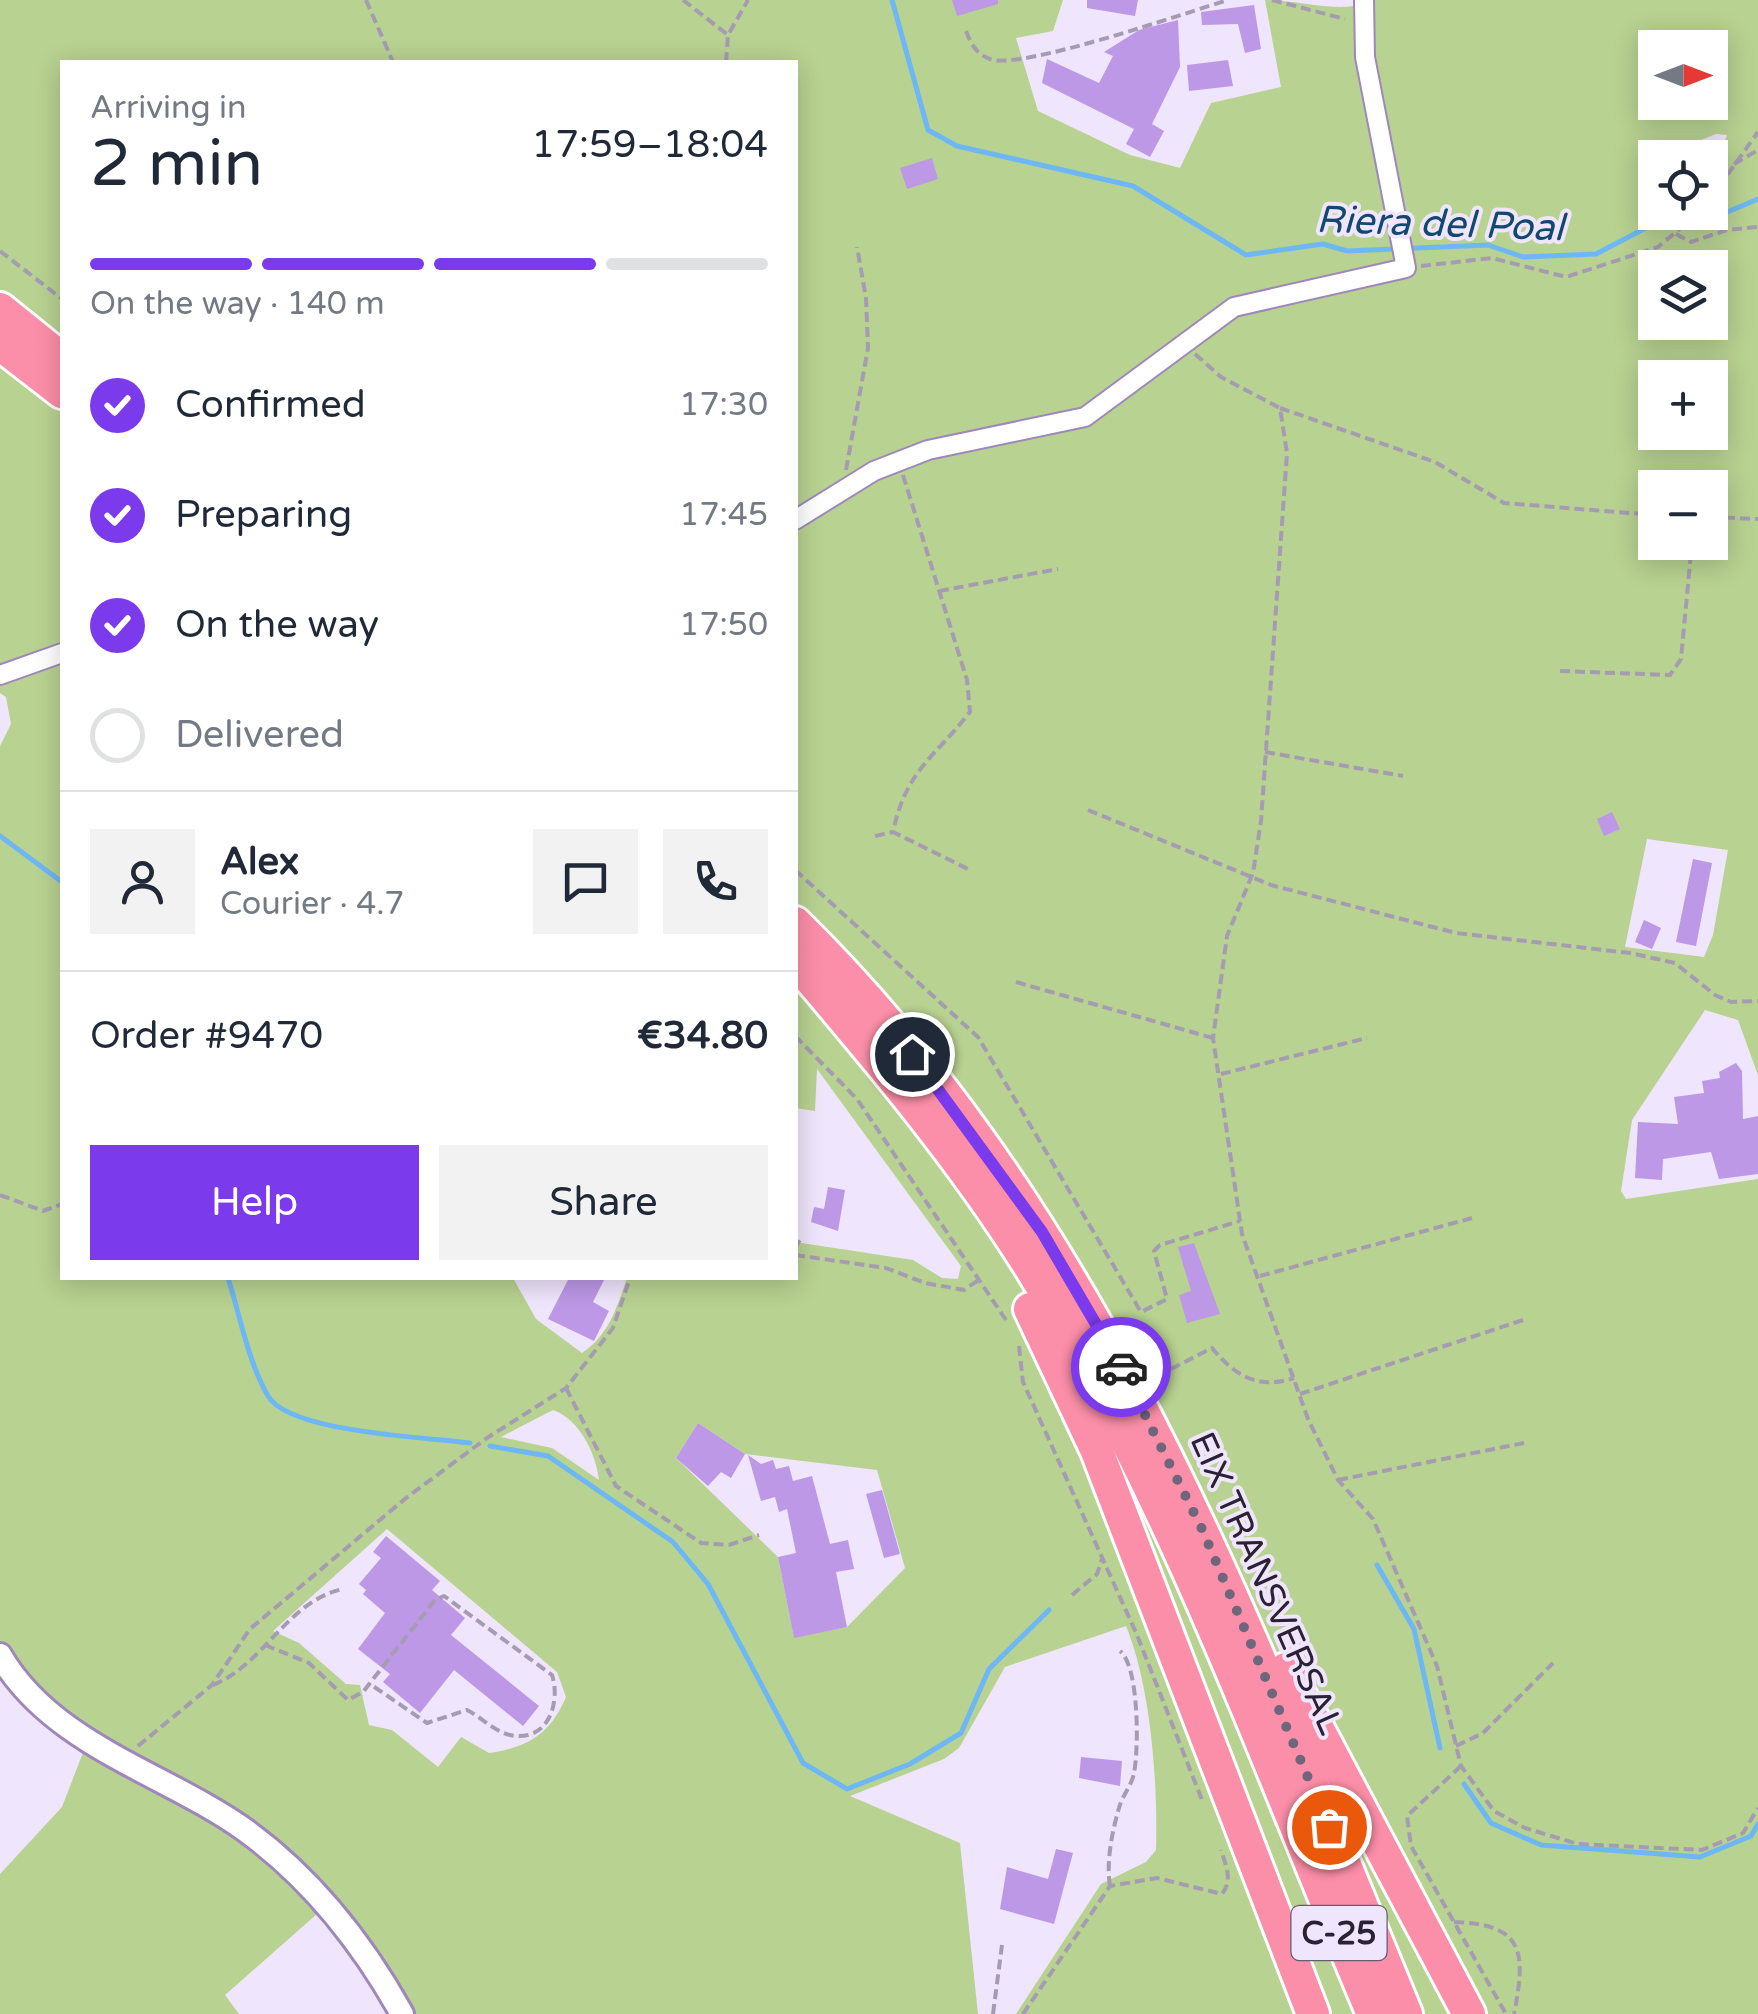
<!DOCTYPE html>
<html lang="en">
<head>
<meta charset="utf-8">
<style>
  body { margin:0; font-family:"Varela Round",sans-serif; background:#f2f2f3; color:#1f2937; height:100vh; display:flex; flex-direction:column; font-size:38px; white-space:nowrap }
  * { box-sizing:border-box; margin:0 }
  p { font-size:32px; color:#747a83 }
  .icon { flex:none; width:55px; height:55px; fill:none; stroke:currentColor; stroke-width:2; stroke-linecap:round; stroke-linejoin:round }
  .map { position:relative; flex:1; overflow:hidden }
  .sheet { position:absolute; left:60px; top:60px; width:738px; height:1220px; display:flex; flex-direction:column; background:#fff; border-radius:0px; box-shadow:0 5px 25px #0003 }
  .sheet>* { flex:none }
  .needle { width:65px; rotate:90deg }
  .fabs { position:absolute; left:1638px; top:30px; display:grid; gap:20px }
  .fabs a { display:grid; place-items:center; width:90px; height:90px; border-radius:0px; background:#fff; box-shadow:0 5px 25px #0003; font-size:50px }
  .pin { position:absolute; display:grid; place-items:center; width:85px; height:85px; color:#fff; margin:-42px; border:5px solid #fff; border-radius:50%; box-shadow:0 2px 10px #0007 }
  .courier { position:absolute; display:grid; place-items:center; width:100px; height:100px; margin:-50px; border:8px solid #7c3aed; border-radius:50%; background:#fff; color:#222; box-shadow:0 2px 12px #0007 }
  .head em { font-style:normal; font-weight:600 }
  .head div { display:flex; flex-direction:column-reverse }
  .head { display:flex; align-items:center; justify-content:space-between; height:170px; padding:0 30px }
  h1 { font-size:65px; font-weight:600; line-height:75px }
  .bar { display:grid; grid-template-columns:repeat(4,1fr); gap:15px 10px; align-content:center; height:120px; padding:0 30px }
  .bar i { height:12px; border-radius:8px; background:#e0e1e3 }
  .bar .active { background:#7c3aed }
  .bar p { grid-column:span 4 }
  .line { display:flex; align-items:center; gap:25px; padding:0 30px; border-top:2px solid #e0e1e3 }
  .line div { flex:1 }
  .round { display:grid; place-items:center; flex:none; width:105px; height:105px; border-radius:0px; background:#f2f2f3 }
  ol { padding:0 30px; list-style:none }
  li { display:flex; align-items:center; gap:30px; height:110px }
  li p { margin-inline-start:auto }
  li .icon { padding:10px; border-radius:50%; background:#7c3aed; color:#fff; stroke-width:4 }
  li:last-child { color:#747a83 }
  li i { width:55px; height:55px; border:5px solid #e0e1e3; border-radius:50% }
  .primary-button { display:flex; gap:20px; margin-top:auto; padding:20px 30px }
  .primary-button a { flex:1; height:115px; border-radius:0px; background:#7c3aed; color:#fff; font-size:40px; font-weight:600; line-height:115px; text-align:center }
  .primary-button a+a { background:#f2f2f3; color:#1f2937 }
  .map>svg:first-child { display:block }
  .green { fill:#b8d291; fill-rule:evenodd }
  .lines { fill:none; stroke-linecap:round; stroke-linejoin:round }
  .stream { stroke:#6eb7f5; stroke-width:5 }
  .building { fill:#bd98e6 }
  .minor-casing { stroke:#9f87bb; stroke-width:22 }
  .tertiary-casing { stroke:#9f87bb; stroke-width:28 }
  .motorway-casing { stroke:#fff; stroke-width:38 }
  .path { stroke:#a69cb2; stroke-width:4; stroke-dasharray:10 5; stroke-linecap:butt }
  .minor { stroke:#fff; stroke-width:18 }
  .tertiary { stroke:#fff; stroke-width:22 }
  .motorway { stroke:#fb8ea8; stroke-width:32 }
  .done { stroke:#70667b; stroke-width:10; stroke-dasharray:0 18 }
  .route { stroke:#7c3aed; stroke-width:12 }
  .labels { text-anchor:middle; stroke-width:8; stroke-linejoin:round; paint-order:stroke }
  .shield { fill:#efe5fc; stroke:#665c71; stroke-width:2.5 }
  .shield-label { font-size:32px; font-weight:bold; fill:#2b2135 }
  .street-label { font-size:35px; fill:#2b2135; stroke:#efe5fc }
  .water-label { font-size:38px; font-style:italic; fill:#124870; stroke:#efe5fc }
</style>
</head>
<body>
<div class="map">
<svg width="1758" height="2014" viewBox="0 0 1758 2014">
  <rect width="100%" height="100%" fill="#efe5fc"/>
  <path class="green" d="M0,0H1063L1053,31L1016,38L1038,111L1130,155L1180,168L1211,103L1281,87L1265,0C1295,0 1326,10 1354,6V0H1758V1075L1738,1020L1705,1010L1632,1120L1621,1191L1626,1199L1758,1179V2014H1016L1101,1884L1146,1862L1156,1850C1158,1783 1151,1687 1126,1626L1005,1667L959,1748L944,1759L850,1796L960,1843L978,2014H387L379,1996L317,1914L225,1995L239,2014H0V1874L62,1807L84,1750L13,1696L0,1679V746L11,724L6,697L0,693ZM1655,48H1710V102H1655ZM62,62H795V1108L815,1111L817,1069L961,1266L958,1279L942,1278L913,1260L795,1242V1278H627C617,1307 609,1335 582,1353L536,1319L513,1278H62ZM1716,134L1727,135L1710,179V212H1655V158L1685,157L1701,140ZM1655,268H1710V322H1655ZM1655,378H1710V432H1655ZM1655,488H1710V542H1655ZM1647,839L1728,850L1713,935L1704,957L1625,947ZM553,1410C579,1419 596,1453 599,1480L552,1448L501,1437ZM698,1423L745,1454L877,1470L905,1568L847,1627L794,1637L778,1557L676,1458ZM387,1529L557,1672L566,1697C550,1734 529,1747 489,1753L461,1737L438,1767L392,1730L369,1725L360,1685L346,1684L299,1643L273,1631Z"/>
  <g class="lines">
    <g class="stream">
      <path d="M892,0L928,130L957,146L1133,186L1246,255L1323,244L1347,251L1488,245L1523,257L1596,254L1663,219L1685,216"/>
      <path d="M1706,214L1725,213L1758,199"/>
      <path d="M0,836L62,882"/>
      <path d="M228,1278C240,1315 248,1362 268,1396C290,1433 427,1437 470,1443"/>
      <path d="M490,1446L548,1456L673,1542L708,1584L803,1763L847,1789L910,1764L961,1733L989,1669L1049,1610"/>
      <path d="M1377,1565L1414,1629L1440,1748"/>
      <path d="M1464,1784L1491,1823L1541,1845L1700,1857L1751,1836L1758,1824"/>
    </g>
  </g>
  <g class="building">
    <path d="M952,0H998V4L957,16Z"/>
    <path d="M1087,0H1138L1135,16L1087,8Z"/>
    <path d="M1254,5L1261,49L1245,53L1238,24L1202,25L1201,12Z"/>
    <path d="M1178,20L1180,67L1152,124L1164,131L1150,157L1126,144L1134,129L1042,83L1047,59L1099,83L1113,56L1104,52L1139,30Z"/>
    <path d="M1228,60L1233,86L1189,91L1187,65Z"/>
    <path d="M932,158L938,179L907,189L900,168Z"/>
    <path d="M1612,812L1620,829L1604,836L1597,819Z"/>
    <path d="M1693,859L1712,863L1696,946L1676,942Z"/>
    <path d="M1644,920L1661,928L1652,949L1635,942Z"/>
    <path d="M1736,1063L1742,1071L1743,1119L1758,1116V1174L1719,1179L1711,1152L1663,1159L1662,1180L1635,1178L1638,1122L1678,1124L1674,1097L1704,1093L1702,1081L1720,1078L1719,1072Z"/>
    <path d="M828,1187L845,1190L838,1231L811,1222L814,1207L824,1209Z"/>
    <path d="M1194,1243L1220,1314L1187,1323L1179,1295L1191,1291L1178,1247Z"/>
    <path d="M569,1278H605L593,1302L609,1311L594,1341L548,1319Z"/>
    <path d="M698,1423L745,1454L731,1478L721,1472L708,1486L676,1458Z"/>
    <path d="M748,1455L761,1464L773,1460L776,1469L789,1466L793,1481L812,1476L830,1544L848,1540L854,1569L836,1572L847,1627L794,1638L778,1557L796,1553L787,1509L779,1512L775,1497L761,1501Z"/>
    <path d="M882,1490L900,1554L884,1558L866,1494Z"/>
    <path d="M386,1536L440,1581L432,1590L465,1618L451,1635L539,1706L523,1726L454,1670L420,1713L383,1682L390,1674L358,1649L385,1613L363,1594L366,1590L359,1584L381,1558L373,1552Z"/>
    <path d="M1081,1757L1122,1761L1120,1786L1079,1778Z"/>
    <path d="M1056,1849L1073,1853L1054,1924L1000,1909L1007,1867L1048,1879Z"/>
  </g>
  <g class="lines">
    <g class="minor-casing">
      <g id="minor">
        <path d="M795,520L874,471L928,450L1085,417L1234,307L1406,268L1365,57L1364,0"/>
        <path d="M0,675L62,653"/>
      </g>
    </g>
    <g class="tertiary-casing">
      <path id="tertiary" d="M0,1655C52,1745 165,1773 245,1830C311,1878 363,1944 402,2014"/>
    </g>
    <g class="motorway-casing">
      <g id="motorway">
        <path d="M0,309L62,359"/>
        <path d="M0,344L62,392"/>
        <path d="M795,923C1104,1228 1244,1623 1406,2014"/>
        <path d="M795,961C880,1061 965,1161 1034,1273C1177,1506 1267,1763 1373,2014"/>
        <path d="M1030,1309L1097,1451L1313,2014"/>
        <path d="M1286,1669L1469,2014"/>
      </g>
    </g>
    <g class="path">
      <path d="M366,0L393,62"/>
      <path d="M683,0L728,35"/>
      <path d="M1272,0L1345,19"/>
      <path d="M966,31C971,44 976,54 990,59C1019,71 1188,12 1228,0"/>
      <path d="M726,62L728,35L748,0"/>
      <path d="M1702,158L1712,148"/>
      <path d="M1734,164L1758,150"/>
      <path d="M1710,199L1758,132"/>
      <path d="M1676,234L1691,242L1727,230L1758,227"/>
      <path d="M0,251L62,299"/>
      <path d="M1421,266L1492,258L1566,277L1658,247L1700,212"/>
      <path d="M1195,354L1221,377L1280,408L1287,453L1261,821L1253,873L1227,936L1213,1038L1242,1234L1308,1419L1338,1480L1373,1519L1437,1666L1461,1766L1494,1811L1525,1828L1578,1844L1702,1850L1743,1833L1758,1808"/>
      <path d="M1280,408L1435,462L1504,503L1655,515"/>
      <path d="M846,470L868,348L866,298L857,247"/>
      <path d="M903,475L967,680L970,712C934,758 906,770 893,832L970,870"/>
      <path d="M1710,517L1758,519"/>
      <path d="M939,591L1058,569"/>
      <path d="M1560,671L1670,675L1681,659L1692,542"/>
      <path d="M1265,752L1403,776"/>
      <path d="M1088,810L1271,885L1456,933L1630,953L1675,963L1715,995L1731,1002L1758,1001"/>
      <path d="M875,836L893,832"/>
      <path d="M795,870L978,1037L1141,1312L1167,1299L1154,1251L1160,1245L1240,1221"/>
      <path d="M1016,982L1213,1038"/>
      <path d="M795,1036L857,1099L1006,1320"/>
      <path d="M1221,1074L1367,1038"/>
      <path d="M0,1195L43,1211L62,1204"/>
      <path d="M795,1249L801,1237"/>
      <path d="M795,1255L886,1268L925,1283L964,1290L980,1279"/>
      <path d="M1260,1276L1472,1218"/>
      <path d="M1019,1346L1023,1382L1137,1635L1202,1800"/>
      <path d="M1171,1369L1212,1348C1235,1376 1259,1390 1294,1378"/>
      <path d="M566,1388L616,1486L701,1543L729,1545L759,1535"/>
      <path d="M1300,1394L1523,1320"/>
      <path d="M1338,1480L1524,1443"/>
      <path d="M1072,1595L1097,1574L1102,1559"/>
      <path d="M265,1645L309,1663L348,1700L363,1692L435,1600L444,1596L552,1675C560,1699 551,1737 518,1736C498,1736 483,1718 467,1710L427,1723L370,1684"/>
      <path d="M213,1685C264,1665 287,1601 343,1589"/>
      <path d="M138,1746L212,1685L250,1629L406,1498L487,1438L566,1388L613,1328L630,1278"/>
      <path d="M1456,1746L1483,1733L1553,1663"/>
      <path d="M1461,1766L1407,1816L1411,1846L1506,2014"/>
      <path d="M1110,1886C1106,1862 1112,1832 1119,1808C1122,1796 1132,1785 1134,1773C1139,1748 1139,1666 1120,1651"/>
      <path d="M1454,1922C1525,1924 1526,1953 1514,2014"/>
      <path d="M993,2014L1002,1945"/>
      <path d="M1023,2014L1110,1886L1157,1878L1222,1894C1233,1880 1226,1866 1221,1850"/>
    </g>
    <use href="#minor" class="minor"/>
    <use href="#tertiary" class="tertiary"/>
    <use href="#motorway" class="motorway"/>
  </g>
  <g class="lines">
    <path class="done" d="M1121,1367L1202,1529L1329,1827"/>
    <path class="route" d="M912,1054L1042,1232L1121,1367"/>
  </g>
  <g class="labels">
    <rect class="shield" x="1291.5" y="1906" width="95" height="54" rx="8"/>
    <g class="shield-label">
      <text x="1339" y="1944">C-25</text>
    </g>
    <g class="street-label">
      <text transform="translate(1267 1583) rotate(66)" y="12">EIX TRANSVERSAL</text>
    </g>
    <g class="water-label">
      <text transform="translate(1440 223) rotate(2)" y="13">Riera del Poal</text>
    </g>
  </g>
</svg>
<div class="fabs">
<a><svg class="needle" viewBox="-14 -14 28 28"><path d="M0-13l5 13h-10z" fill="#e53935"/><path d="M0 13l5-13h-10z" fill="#747a83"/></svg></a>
<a><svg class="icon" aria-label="locate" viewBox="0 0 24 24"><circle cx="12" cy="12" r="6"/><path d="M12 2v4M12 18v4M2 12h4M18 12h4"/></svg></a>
<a><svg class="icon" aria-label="layers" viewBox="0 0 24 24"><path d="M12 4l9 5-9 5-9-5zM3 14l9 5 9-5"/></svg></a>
<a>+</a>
<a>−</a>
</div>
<div class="pin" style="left:1329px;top:1827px;background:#ea580c"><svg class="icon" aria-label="bag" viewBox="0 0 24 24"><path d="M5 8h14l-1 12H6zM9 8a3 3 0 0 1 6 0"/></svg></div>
<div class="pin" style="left:912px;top:1054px;background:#1f2937"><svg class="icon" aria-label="home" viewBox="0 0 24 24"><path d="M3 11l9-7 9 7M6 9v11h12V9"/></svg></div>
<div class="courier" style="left:1121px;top:1367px"><svg class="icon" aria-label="car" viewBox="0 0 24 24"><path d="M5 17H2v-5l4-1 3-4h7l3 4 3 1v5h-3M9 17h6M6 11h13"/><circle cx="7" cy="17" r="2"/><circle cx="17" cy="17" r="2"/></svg></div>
<section class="sheet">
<div class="head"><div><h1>2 min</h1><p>Arriving in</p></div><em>17:59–18:04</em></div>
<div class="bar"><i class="active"></i><i class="active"></i><i class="active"></i><i></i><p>On the way · 140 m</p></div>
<ol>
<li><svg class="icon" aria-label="check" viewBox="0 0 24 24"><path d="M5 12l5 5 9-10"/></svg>Confirmed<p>17:30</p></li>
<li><svg class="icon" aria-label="check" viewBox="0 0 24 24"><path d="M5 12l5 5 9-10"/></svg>Preparing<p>17:45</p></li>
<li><svg class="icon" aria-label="check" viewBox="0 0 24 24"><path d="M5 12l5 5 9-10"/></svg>On the way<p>17:50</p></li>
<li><i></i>Delivered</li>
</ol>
<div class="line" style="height:180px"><a class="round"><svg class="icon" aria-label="person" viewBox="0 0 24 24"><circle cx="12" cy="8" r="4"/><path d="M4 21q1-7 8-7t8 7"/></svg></a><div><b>Alex</b><p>Courier · 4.7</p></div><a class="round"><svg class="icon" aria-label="chat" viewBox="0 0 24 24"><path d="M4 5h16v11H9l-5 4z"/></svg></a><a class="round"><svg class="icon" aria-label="phone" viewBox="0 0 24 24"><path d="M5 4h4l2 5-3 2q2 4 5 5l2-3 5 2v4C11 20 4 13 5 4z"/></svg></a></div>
<div class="line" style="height:130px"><div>Order #9470</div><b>€34.80</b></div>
<div class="primary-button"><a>Help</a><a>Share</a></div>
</section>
</div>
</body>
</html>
